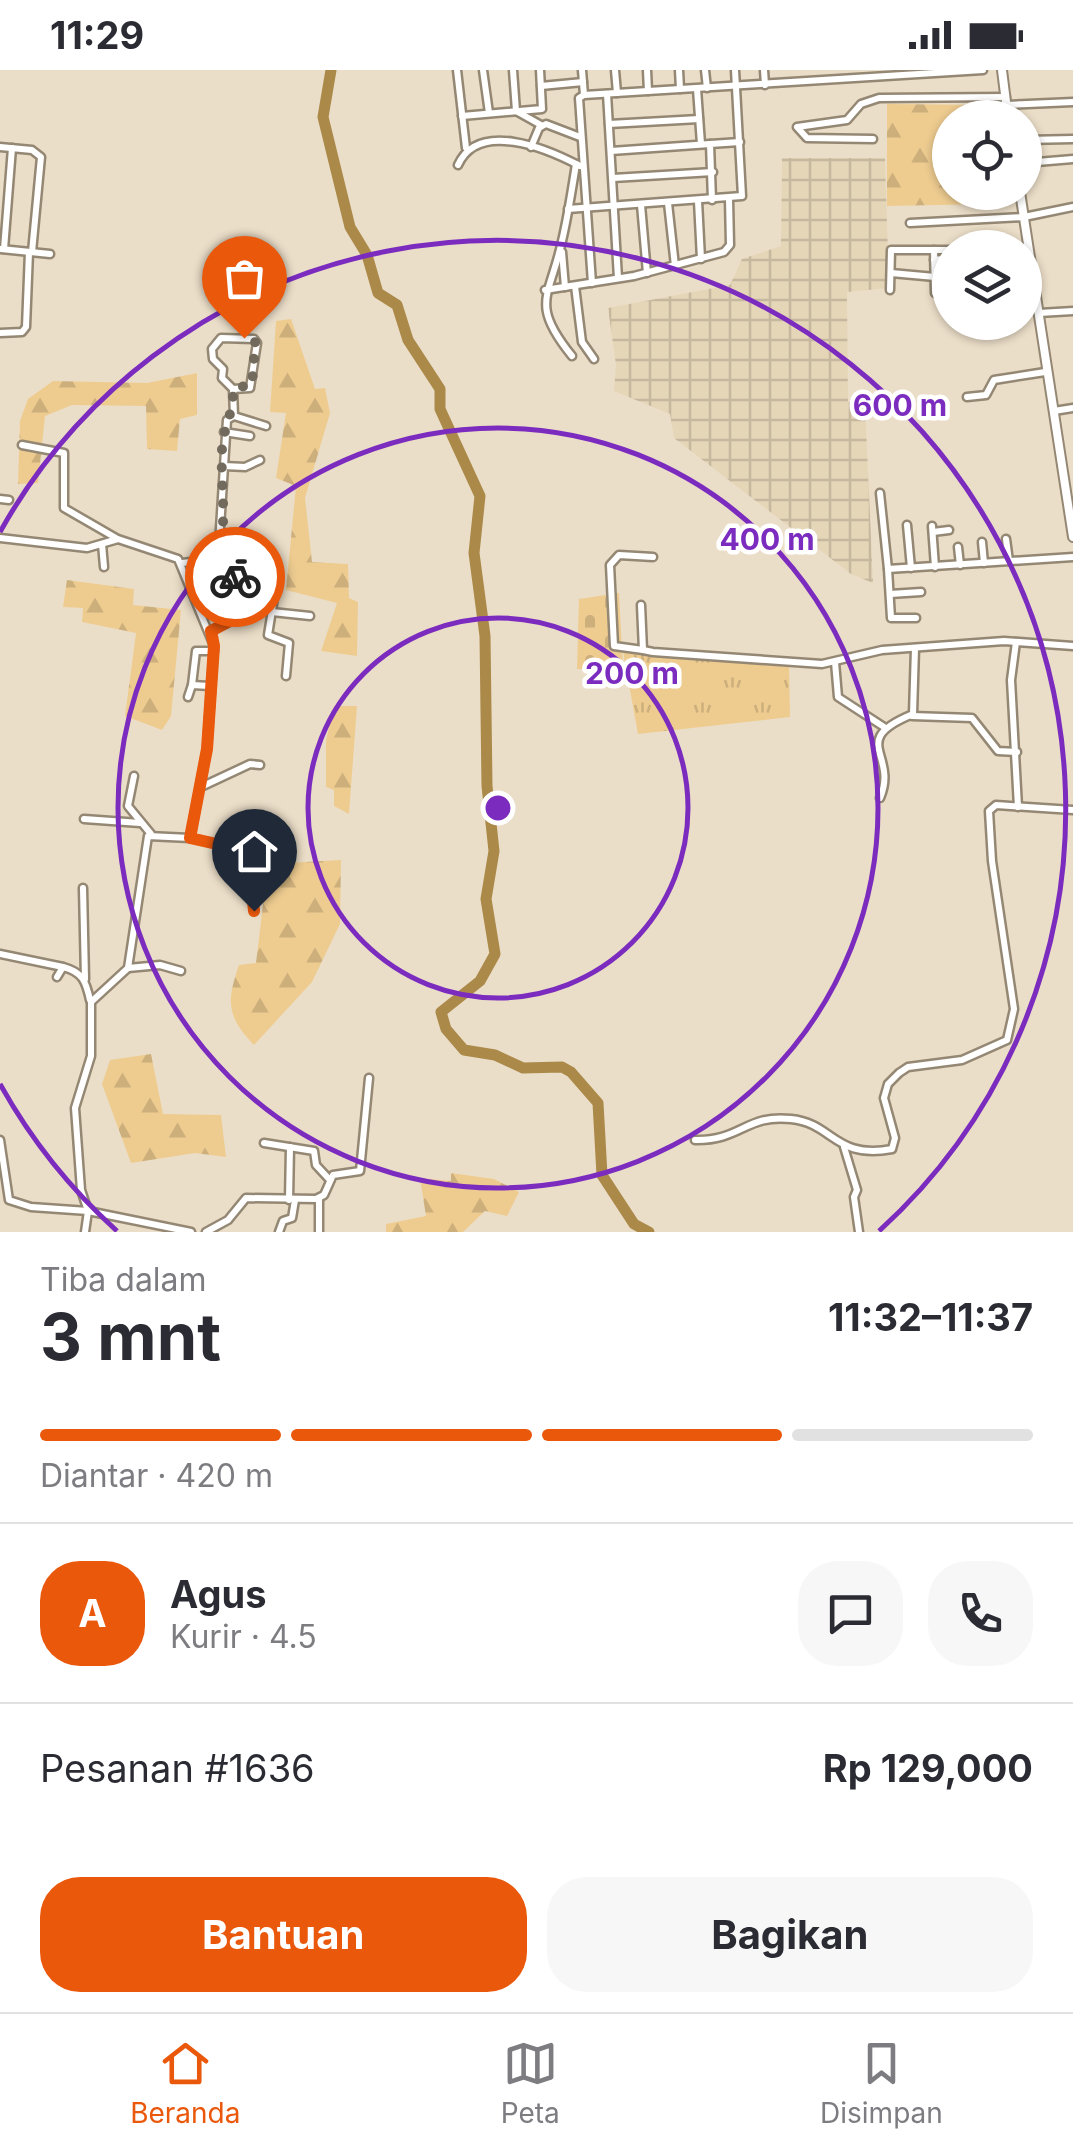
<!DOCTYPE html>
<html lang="id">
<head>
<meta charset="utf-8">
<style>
  body { margin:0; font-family:Inter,sans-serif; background:#f7f7f7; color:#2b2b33; height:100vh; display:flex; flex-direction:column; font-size:38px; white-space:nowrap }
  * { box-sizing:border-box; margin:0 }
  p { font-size:32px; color:#7c7c81 }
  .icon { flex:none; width:55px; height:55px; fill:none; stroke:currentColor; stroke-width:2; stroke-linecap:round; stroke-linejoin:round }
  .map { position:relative; height:1162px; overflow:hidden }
  .panel { display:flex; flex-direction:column; background:#fff; flex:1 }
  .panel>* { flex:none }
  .buttons { position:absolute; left:932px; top:30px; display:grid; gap:20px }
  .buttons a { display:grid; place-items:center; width:110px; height:110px; border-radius:50%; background:#fff; box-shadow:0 2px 8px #0004; font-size:50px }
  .pin { position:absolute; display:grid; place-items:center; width:85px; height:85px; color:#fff; margin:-102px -42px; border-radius:50% 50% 50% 0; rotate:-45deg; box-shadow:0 0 10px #0007 }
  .pin .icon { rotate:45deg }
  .courier { position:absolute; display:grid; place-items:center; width:100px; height:100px; margin:-50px; border:8px solid #ea580c; border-radius:50%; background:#fff; color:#222; box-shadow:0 2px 12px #0007 }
  .head em { font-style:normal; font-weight:700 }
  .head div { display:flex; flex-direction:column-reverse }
  .head { display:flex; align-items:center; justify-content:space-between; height:170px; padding:0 40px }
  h1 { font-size:65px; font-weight:700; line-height:75px }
  .bar { display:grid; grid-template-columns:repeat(4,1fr); gap:15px 10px; align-content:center; height:120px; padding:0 40px }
  .bar i { height:12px; border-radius:8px; background:#e1e1e2 }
  .bar .active { background:#ea580c }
  .bar p { grid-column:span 4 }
  .line { display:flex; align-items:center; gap:25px; padding:0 40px; border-top:2px solid #e1e1e2 }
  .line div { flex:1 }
  .round { display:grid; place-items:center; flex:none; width:105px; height:105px; border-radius:40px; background:#f7f7f7 }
  .action { display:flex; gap:20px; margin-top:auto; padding:20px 40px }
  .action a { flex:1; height:115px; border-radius:40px; background:#ea580c; color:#fff; font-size:40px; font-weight:700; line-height:115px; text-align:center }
  .action a+a { background:#f7f7f7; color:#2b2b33 }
  .status { display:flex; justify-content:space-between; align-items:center; height:70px; padding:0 50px; background:#fff; direction:ltr }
  .status svg { height:28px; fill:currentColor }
  .dock { display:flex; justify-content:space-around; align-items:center; height:140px; border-top:2px solid #e1e1e2; background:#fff; font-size:28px; color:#7c7c81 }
  .dock a { display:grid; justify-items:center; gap:5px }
  .dock .active { color:#ea580c }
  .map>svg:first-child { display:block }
  .industrial { fill:url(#industrial-grid) }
  .grass { fill:url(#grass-tufts) }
  .forest { fill:url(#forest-firs) }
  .cemetery { fill:url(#cemetery-stones) }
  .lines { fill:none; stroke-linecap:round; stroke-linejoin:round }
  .river { stroke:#ab8949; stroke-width:11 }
  .minor-casing { stroke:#948874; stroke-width:11 }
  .tertiary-casing { stroke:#948874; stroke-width:12 }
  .minor { stroke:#fff; stroke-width:6 }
  .tertiary { stroke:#fff; stroke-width:8 }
  .done { stroke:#726a5d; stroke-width:10; stroke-dasharray:0 18 }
  .route { stroke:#ea580c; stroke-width:12 }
  .ring { fill:none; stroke:#7b2cbf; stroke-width:5 }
  .centre { fill:#7b2cbf; stroke:#fff; stroke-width:5 }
  .ring-label { font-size:30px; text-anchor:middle; font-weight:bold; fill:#7b2cbf; stroke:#fff; stroke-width:9; stroke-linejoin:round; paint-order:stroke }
</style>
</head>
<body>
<div class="status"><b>11:29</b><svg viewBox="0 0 49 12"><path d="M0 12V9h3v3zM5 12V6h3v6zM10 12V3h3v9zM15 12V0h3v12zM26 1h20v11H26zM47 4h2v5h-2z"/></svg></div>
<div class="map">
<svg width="1073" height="1162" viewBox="0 0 1073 1162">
  <defs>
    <pattern id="industrial-grid" width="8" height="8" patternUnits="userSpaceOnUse" patternTransform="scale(2.5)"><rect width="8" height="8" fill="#e6d6b8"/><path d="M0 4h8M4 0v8" fill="none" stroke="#c6b89e"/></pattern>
    <pattern id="grass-tufts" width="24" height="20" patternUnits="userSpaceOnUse" patternTransform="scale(2.5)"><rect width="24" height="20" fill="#eecc90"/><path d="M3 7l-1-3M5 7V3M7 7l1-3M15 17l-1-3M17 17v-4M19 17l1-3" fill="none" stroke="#cdaf7c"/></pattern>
    <pattern id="forest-firs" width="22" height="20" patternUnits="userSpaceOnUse" patternTransform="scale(2.5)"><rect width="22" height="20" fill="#eecc90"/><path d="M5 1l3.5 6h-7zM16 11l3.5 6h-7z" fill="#cdaf7c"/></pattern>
    <pattern id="cemetery-stones" width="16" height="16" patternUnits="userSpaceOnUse" patternTransform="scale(2.5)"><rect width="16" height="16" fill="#eecc90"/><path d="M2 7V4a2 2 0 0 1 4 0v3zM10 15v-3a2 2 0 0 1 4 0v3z" fill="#cdaf7c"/></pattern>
  </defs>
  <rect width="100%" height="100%" fill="#ebdec8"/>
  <path class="industrial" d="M782,88H885L889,218L847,222L848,332L865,334L873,513L851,504L674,368L670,344L614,321L616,295L608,238L730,215L742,189L781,176Z"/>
  <path class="grass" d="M623,582L789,590L790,647L638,664Z"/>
  <g class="forest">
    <path d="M887,34L985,35L986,47L950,48V122L989,123V134L887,136Z"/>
    <path d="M291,249L315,319L325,318L330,343L305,428L312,492L348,494L349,528L358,532L357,586L321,581L337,533L286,520L296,416L276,408L286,343L270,342L276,251Z"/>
    <path d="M197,303V345L180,349L177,381L147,379L146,336L72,335L45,346L38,413L18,414L20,351L28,329L53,311L147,313Z"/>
    <path d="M67,510L134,519L133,535L181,540L171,646L162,660L125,646L136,563L82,552L83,538L63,537Z"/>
    <path d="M334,636H357L349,744L334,736V720L326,717V670Z"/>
    <path d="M276,784L287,793L341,790L340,854L312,912L254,975C227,947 226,932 239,895L256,893L265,818L254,790Z"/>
    <path d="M151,984L163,1044L221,1045L226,1087L195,1083L131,1093L102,1014L110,990Z"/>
    <path d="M451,1103L494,1109L519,1122L507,1146L485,1141L463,1162H386V1154L426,1146L420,1108L451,1111Z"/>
  </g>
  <path class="cemetery" d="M619,523L623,599H577L579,529Z"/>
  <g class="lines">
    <path class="river" d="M331,0L323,47L350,157L367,185L378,223L397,235L408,270L440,319V339L480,426L474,483L485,566L487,716L494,781L486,829L495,884L480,911L441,942L446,959L464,980L495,985L523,998L562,997L571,1002L598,1033L602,1105L634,1154L649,1162"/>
    <g class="minor-casing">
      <g id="minor">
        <path d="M457,0L466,78"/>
        <path d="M483,0L489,43"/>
        <path d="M513,0L516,41L541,55"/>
        <path d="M582,0L584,25"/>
        <path d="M615,0L617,23"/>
        <path d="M647,0L648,21"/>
        <path d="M679,0L680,19"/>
        <path d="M705,0L707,18"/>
        <path d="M764,0L765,15"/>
        <path d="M541,16L583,12"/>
        <path d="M697,19L701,74"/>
        <path d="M607,24L618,208"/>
        <path d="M1007,35L1073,32"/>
        <path d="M462,46L542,39L540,0"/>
        <path d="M609,54L699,49"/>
        <path d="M873,69L807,68L797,57L847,50L861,34L879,28L1006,27"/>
        <path d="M1025,70L1073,69"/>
        <path d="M0,77L32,80L41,87L32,182"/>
        <path d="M531,77L539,58L546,54L580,67"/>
        <path d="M611,81L710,74"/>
        <path d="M1025,93L1073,89"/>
        <path d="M458,95C478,50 546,78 580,96"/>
        <path d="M613,108L713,102"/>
        <path d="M712,130L710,74L740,72"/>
        <path d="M698,131L701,189"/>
        <path d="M668,133L675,196"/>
        <path d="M641,135L647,203"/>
        <path d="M568,139L742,126L735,0"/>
        <path d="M910,153L1024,147L1073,137"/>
        <path d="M1,179L50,184"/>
        <path d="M4,179L12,78"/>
        <path d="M934,180L935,223"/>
        <path d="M562,182L565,217"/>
        <path d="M934,190L950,188"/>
        <path d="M891,203L935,207"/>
        <path d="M592,213L579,28L584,25L983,0"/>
        <path d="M575,216L582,272L594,289"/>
        <path d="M545,220L634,206L724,182L730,175L729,129"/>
        <path d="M890,220L891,180H950"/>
        <path d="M1039,243L1073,241"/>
        <path d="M0,263L22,262L26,257L29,182"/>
        <path d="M221,268L254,269L257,273L250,318L233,319L222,308L223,299L213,289L212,279Z"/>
        <path d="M572,286C529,233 550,227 562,171C568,146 572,119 576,94"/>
        <path d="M233,319L234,346"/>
        <path d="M967,327L986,325L994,310L1045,302"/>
        <path d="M1054,341L1073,338"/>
        <path d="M224,362L250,366"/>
        <path d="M22,375L64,383V438L116,468"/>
        <path d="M224,396L245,397L260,390"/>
        <path d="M880,423L888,499L1073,487"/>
        <path d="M0,429L9,430"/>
        <path d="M907,455L911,498"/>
        <path d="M932,456L935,497"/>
        <path d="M933,462L949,460"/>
        <path d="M0,468L87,478L118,469L178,489L214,576L207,679L190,768L148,766L128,898L91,932V986L75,1038L81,1120L88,1141L85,1162"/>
        <path d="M1006,469L1009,491"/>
        <path d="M982,472L984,493"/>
        <path d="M102,474L104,497"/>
        <path d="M958,477L960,495"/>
        <path d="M216,492L278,503L268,565L289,573L286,606"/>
        <path d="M182,493L218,489L227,350L234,346L266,356"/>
        <path d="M888,499L891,548H916"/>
        <path d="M890,524L921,522"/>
        <path d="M641,535L643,580L653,582L822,594L882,580L1004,571L1073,576"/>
        <path d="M272,542L310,546"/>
        <path d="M211,561L228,552L236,497"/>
        <path d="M1016,572L1011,610L1018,737"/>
        <path d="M643,580L614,576L610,495L619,485L653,487"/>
        <path d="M835,592L838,627L884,657"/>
        <path d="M192,615L196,581H214"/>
        <path d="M188,627L192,615L210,616"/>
        <path d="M912,646L972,648L998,681L1017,682"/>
        <path d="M134,706L128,736L151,764"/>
        <path d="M203,716L250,694L260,695"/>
        <path d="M880,728C899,684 847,671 913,644L915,578"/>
        <path d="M84,749L140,753"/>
        <path d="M190,768L248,781L254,841"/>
        <path d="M83,818L85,909"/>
        <path d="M0,884L63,897"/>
        <path d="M128,898L160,895L181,901"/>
        <path d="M57,907L63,897C83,902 86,912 90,930"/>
        <path d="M0,1070L9,1130L31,1137L88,1141L191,1162"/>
        <path d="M695,1070C741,1071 746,1044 791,1049C833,1053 835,1090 892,1079L895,1068L884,1028L888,1014L899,1003L908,997L962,990L1007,970L1014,939L992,791L989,741L996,735L1073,740"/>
        <path d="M264,1073L314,1081L316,1095L329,1109"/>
        <path d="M844,1077L857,1120L854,1127L859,1162"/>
        <path d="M289,1130L290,1077"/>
        <path d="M206,1162L228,1150L246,1128L316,1129L324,1125L333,1105L360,1101L369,1008"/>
        <path d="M279,1162L283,1151L292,1148L295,1130"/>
        <path d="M319,1162V1128"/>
      </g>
    </g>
    <g class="tertiary-casing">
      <g id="tertiary">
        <path d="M1002,0L1008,48"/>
        <path d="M1020,122L1073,467"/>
      </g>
    </g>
    <use href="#minor" class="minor"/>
    <use href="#tertiary" class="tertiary"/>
  </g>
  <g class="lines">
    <path class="done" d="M235,507L236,497L216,492C229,457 220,415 222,379C224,354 234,343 233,319L253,314L252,293L258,280L254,269L244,268"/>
    <path class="route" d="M235,507L228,552L211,561L214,576L207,679L190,768L248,781L254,841"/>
  </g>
  <g class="ring">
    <circle cx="498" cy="738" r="190"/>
    <circle cx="498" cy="738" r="380"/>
    <path d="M117 1161A569 569 0 0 1 0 1014M0 462A569 569 0 1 1 879 1161"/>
  </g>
  <circle cx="498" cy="738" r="15" class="centre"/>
  <g class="ring-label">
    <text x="900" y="346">600 m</text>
    <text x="767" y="480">400 m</text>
    <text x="632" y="614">200 m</text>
  </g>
</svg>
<div class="buttons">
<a><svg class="icon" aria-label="locate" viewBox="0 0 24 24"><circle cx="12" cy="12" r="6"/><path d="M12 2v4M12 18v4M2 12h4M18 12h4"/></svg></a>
<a><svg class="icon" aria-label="layers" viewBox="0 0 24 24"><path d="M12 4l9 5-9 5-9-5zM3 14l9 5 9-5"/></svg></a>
</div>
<div class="pin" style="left:244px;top:268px;background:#ea580c"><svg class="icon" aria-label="bag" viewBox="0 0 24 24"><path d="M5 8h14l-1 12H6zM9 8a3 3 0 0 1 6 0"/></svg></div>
<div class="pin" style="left:254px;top:841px;background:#1f2937"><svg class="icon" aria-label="home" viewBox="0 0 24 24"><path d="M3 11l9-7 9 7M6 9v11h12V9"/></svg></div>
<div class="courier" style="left:235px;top:507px"><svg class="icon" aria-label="bike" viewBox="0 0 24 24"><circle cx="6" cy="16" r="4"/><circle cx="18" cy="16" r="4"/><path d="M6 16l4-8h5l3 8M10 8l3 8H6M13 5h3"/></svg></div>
</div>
<section class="panel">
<div class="head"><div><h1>3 mnt</h1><p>Tiba dalam</p></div><em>11:32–11:37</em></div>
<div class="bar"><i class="active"></i><i class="active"></i><i class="active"></i><i></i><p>Diantar · 420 m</p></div>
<div class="line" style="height:180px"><b class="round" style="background:#ea580c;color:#fff">A</b><div><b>Agus</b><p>Kurir · 4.5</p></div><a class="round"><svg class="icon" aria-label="chat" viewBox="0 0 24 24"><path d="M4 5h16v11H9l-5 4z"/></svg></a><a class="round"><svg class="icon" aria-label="phone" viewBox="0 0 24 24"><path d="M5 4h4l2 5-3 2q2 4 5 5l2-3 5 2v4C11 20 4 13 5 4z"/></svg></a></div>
<div class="line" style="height:130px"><div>Pesanan #1636</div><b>Rp 129,000</b></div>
<div class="action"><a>Bantuan</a><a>Bagikan</a></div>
</section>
<nav class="dock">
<a class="active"><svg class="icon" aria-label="home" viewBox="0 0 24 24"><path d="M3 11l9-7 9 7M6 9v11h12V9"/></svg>Beranda</a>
<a><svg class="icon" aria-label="map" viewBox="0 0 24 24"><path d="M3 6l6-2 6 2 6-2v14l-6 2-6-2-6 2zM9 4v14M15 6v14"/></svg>Peta</a>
<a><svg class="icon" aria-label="saved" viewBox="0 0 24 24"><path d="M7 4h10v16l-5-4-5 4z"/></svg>Disimpan</a>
</nav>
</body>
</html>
